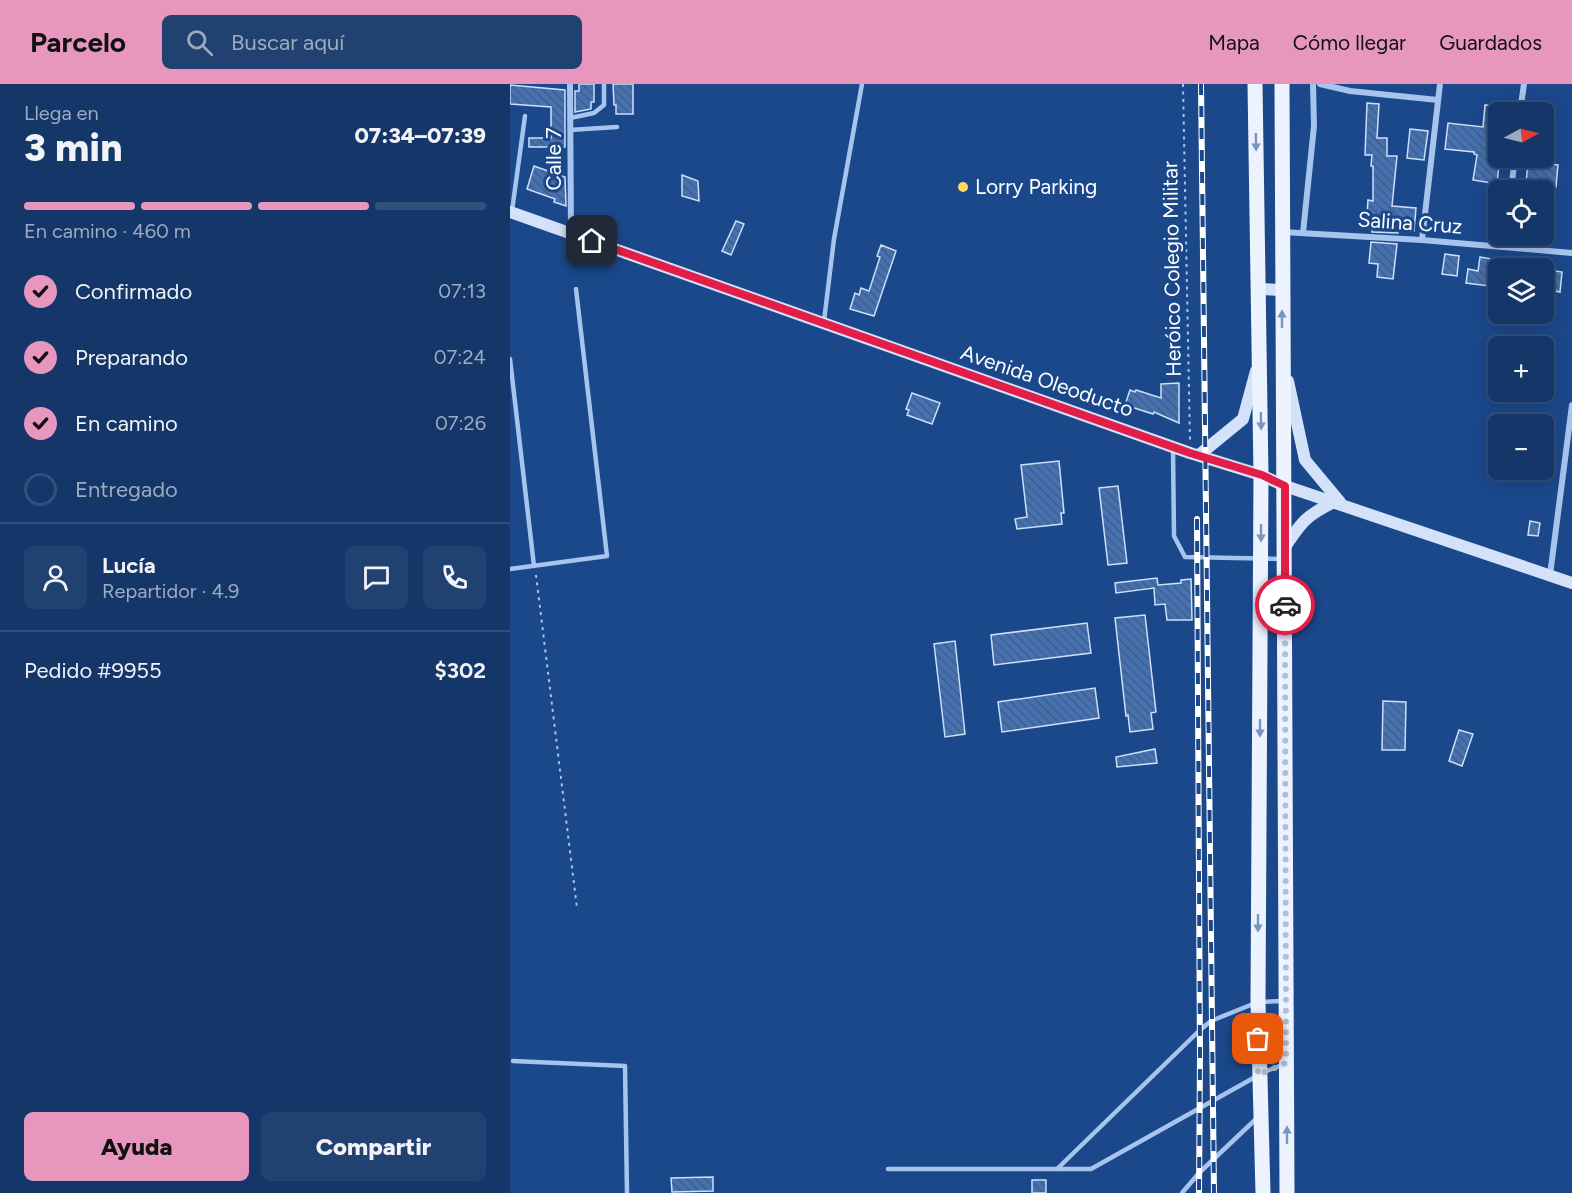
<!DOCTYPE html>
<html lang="es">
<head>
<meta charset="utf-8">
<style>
  body { margin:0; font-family:Figtree,sans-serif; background:#214171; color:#f1f3f6; height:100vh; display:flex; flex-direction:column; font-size:22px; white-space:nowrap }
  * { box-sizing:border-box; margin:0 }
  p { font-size:20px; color:#9dabc0 }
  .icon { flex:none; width:33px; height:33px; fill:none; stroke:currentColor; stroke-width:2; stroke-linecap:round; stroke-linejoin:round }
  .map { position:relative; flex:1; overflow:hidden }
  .drawer { display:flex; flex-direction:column; background:#143668; width:510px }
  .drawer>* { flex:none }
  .needle { width:39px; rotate:83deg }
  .buttons { position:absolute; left:978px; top:18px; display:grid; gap:12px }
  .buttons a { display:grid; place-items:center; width:66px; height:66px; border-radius:9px; background:#143668; box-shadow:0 3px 15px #0003,0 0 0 2px #33507c; font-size:30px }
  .pin { position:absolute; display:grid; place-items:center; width:51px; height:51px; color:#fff; margin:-26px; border-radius:12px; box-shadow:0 3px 9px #0006 }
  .courier { position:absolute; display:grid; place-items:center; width:60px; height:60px; margin:-30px; border:4px solid #e11d48; border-radius:50%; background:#fff; color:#222; box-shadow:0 2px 8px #0007 }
  .overview em { font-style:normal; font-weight:800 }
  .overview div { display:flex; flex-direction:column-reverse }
  .overview { display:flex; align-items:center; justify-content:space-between; height:102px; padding:0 24px }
  h1 { font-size:39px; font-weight:800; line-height:45px }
  .bar { display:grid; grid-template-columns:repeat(4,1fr); gap:9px 6px; align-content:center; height:72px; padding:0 24px }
  .bar i { height:8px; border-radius:4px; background:#33507c }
  .bar .active { background:#e797bd }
  .bar p { grid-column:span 4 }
  .line { display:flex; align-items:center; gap:15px; padding:0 24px; border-top:2px solid #33507c }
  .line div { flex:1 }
  .round { display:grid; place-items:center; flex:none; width:63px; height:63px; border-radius:9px; background:#214171 }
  ol { padding:0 24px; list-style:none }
  li { display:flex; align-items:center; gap:18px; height:66px }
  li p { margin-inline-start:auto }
  li .icon { padding:6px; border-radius:50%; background:#e797bd; color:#111; stroke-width:4 }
  li:last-child { color:#9dabc0 }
  li i { width:33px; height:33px; border:3px solid #33507c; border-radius:50% }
  .button { display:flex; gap:12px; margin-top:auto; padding:12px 24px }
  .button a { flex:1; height:69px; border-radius:9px; background:#e797bd; color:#111; font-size:24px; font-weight:800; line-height:69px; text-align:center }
  .button a+a { background:#214171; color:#f1f3f6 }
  header { display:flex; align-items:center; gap:36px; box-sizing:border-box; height:84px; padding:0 30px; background:#e797bd; color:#111 }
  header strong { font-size:28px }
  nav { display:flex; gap:33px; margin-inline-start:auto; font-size:21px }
  .search { width:420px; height:54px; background:#214171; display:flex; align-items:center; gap:15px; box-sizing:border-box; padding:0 21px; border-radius:9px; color:#9dabc0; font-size:22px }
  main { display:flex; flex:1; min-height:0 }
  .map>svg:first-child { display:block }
  .building { fill:url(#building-back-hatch); stroke:#ccdff9; stroke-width:1.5 }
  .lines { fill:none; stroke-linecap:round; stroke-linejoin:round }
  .path { stroke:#a6c4ed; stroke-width:2; stroke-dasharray:3 4.5; stroke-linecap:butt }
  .service { stroke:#a6c4ed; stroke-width:4.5 }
  .minor { stroke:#a6c4ed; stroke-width:6 }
  .secondary { stroke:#d3e2f9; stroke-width:12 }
  .primary { stroke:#ecf3ff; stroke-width:15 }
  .rail-casing { stroke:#fff; stroke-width:6 }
  .rail { stroke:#1b488b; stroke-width:4; stroke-dasharray:11; stroke-linecap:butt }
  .oneway { fill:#7995bf }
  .done { stroke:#afbfd6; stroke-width:6; stroke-dasharray:0 10.8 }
  .route { stroke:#e11d48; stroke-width:8 }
  .poi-dot { fill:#fed763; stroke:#1b488b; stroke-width:2 }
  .labels { text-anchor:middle; stroke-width:6; stroke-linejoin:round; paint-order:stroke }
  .street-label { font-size:21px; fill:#fff; stroke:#1b488b }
  .poi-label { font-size:21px; fill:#fff; stroke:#1b488b; text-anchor:start }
</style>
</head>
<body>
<header>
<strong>Parcelo</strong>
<div class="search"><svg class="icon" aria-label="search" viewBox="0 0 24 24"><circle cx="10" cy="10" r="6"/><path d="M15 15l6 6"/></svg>Buscar aquí</div>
<nav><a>Mapa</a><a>Cómo llegar</a><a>Guardados</a></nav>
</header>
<main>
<section class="drawer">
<div class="overview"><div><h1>3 min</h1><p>Llega en</p></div><em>07:34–07:39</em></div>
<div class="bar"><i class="active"></i><i class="active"></i><i class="active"></i><i></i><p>En camino · 460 m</p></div>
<ol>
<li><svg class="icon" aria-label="check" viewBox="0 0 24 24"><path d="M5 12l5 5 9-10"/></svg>Confirmado<p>07:13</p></li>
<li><svg class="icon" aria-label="check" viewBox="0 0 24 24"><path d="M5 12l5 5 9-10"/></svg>Preparando<p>07:24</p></li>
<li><svg class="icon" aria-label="check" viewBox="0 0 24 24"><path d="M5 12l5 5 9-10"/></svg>En camino<p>07:26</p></li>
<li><i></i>Entregado</li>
</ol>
<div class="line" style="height:108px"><a class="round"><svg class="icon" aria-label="person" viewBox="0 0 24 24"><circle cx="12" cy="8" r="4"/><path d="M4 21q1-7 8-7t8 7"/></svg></a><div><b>Lucía</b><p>Repartidor · 4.9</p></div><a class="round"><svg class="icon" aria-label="chat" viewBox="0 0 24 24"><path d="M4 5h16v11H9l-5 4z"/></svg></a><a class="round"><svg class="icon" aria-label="phone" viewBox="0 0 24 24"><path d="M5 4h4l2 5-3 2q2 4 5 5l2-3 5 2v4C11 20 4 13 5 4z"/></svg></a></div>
<div class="line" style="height:78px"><div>Pedido #9955</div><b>$302</b></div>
<div class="button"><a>Ayuda</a><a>Compartir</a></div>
</section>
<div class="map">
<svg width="1062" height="1109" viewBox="0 0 1062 1109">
  <defs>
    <pattern id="building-back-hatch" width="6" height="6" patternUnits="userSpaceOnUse" patternTransform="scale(1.5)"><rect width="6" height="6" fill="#4471b3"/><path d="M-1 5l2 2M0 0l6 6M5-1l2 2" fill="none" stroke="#485d7a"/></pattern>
  </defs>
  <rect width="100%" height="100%" fill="#1b488b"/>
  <g class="building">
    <path d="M69,0H84V18H81V25L65,28V7H69Z"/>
    <path d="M103,0H123V30H106V21H104Z"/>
    <path d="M0,1L55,6V63H19V54H41V23L0,20Z"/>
    <path d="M857,19L869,20L867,54H877V72H887L882,122L906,124L904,147L889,145L888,149L862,148L863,144H856L858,116L863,117V82H861L862,71H855Z"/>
    <path d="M975,21L988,22V56H985L982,79L989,80L987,100L963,96L967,71L964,70V68L935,65L938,39L973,43Z"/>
    <path d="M900,45L918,47L914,76L897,74Z"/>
    <path d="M1018,78L1048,81L1046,103L1016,100Z"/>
    <path d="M24,82L55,93L56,122L44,118L45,115L17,105Z"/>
    <path d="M172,91L188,97L189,117L172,112Z"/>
    <path d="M226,137L234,140L221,171L212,167Z"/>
    <path d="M861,158L887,160L883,195L867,193L868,180L859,179Z"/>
    <path d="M371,161L386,167L364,232L340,225L345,209L349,211L351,204L359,207L370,173L367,172Z"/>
    <path d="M935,170L949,172L947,192L932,190Z"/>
    <path d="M970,173L982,175L979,202L956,199L958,185L968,187Z"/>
    <path d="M1034,185L1052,188L1050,208L1034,205Z"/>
    <path d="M669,299V339L644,328L643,330L615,321L620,306L625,308L626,306L651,314V300Z"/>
    <path d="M402,309L430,319L422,340L397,331L399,326L396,325Z"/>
    <path d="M549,377L554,429H551L552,440L507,445L505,435L517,433L511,381Z"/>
    <path d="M608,402L617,479L598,481L589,404Z"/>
    <path d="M1020,437L1030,439L1028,452L1018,451Z"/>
    <path d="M647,494L648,501L671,499V496L681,495L682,536H657L655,520L645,521L644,504L606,509L605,499Z"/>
    <path d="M635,531L646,628L641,629L643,645L620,648L618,631L616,632L605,534Z"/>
    <path d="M577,539L581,569L484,581L481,551Z"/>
    <path d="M445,557L455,650L435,653L424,560Z"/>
    <path d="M585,604L589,634L492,648L488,618Z"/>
    <path d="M873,617L896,618L895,666H872Z"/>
    <path d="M949,646L963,650L952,682L939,677Z"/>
    <path d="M645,665L647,679L607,683L606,673Z"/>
    <path d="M203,1093V1107L162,1108L161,1094Z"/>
    <rect x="522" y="1096" width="14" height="13"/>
  </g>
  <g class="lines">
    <g class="path">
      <path d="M673,0L680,357"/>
      <path d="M26,491L67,824"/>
    </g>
    <g class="service">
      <path d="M60,34L84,29L94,21V0"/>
      <path d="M60,46L107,43"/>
      <path d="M2,127L15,32"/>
      <path d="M314,237L324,155L352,0"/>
      <path d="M0,275L24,482"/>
      <path d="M663,365L664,452L675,473L772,475"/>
      <path d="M0,485L97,472L66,205"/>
      <path d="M3,977L115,982L117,1109"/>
      <path d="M754,988L774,980"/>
      <path d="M378,1085H581L747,992"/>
      <path d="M547,1085L690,946L701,937L748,918L772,917"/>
      <path d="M672,1109L689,1089L746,1035"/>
    </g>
    <g class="minor">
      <path d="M60,0L61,149"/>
      <path d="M810,0L840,7L928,16"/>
      <path d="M1010,28L1014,0"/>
      <path d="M1001,106L1005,74"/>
      <path d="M772,148L912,156L1062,169"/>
      <path d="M793,149L804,42L803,0"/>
      <path d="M912,156L930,0"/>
      <path d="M993,162L995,152"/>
      <path d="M1040,491L1062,321"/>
    </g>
    <g class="secondary">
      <path d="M0,128L680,369L751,391L775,402L1062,499"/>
      <path d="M748,205L772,206"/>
      <path d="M778,297L795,376L830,418"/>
      <path d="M689,371L733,335L746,287"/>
      <path d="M775,463C792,437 797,431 826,417"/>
    </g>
    <g class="primary">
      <path d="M745,0L751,391L748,918L753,1109"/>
      <path d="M772,0L777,1109"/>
    </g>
    <g class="rail-casing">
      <g id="rail">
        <path d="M691,0L704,1109"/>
        <path d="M687,435L690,973L689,1109"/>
      </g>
    </g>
    <use href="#rail" class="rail"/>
  </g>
  <defs><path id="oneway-solid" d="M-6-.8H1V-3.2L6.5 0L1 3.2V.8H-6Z" transform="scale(1.5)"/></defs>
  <g class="oneway">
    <use href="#oneway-solid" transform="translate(746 58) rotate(89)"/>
    <use href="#oneway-solid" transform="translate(772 235) rotate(-90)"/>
    <use href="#oneway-solid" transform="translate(751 337) rotate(89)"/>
    <use href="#oneway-solid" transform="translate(751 449) rotate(90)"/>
    <use href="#oneway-solid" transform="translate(750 644) rotate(90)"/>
    <use href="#oneway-solid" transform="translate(748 839) rotate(90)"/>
    <use href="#oneway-solid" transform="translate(777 1051) rotate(-90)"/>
  </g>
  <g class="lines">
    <path class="done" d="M748,955V991L776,979L775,521"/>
    <path class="route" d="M82,157L680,369L752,391L775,402V521"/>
  </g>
  <circle class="poi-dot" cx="453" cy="103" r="6"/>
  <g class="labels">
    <g class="street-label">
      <text transform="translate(44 75) rotate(-90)" y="7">Calle 7</text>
      <text transform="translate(900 139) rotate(4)" y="7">Salina Cruz</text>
      <text transform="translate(662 185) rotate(-91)" y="7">Heróico Colegio Militar</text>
      <text transform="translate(537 297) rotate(19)" y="7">Avenida Oleoducto</text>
    </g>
    <g class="poi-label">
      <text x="465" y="110">Lorry Parking</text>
    </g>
  </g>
</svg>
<div class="buttons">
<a><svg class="needle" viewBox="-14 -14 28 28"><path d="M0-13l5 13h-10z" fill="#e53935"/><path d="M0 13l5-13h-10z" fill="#9dabc0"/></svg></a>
<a><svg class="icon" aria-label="locate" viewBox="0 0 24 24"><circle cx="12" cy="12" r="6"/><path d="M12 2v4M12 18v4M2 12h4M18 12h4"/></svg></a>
<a><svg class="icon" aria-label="layers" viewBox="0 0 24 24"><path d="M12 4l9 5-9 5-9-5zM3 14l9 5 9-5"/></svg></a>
<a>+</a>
<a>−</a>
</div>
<div class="pin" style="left:748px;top:955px;background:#ea580c"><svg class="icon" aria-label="bag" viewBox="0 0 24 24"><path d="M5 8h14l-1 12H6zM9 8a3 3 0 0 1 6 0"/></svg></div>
<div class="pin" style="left:82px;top:157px;background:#1f2937"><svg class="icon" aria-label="home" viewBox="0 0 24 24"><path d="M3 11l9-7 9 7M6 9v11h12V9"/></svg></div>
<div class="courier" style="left:775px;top:521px"><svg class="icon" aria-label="car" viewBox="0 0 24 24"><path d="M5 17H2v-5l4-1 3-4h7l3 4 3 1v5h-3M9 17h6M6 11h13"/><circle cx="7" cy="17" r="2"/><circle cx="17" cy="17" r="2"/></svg></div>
</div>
</main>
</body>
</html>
